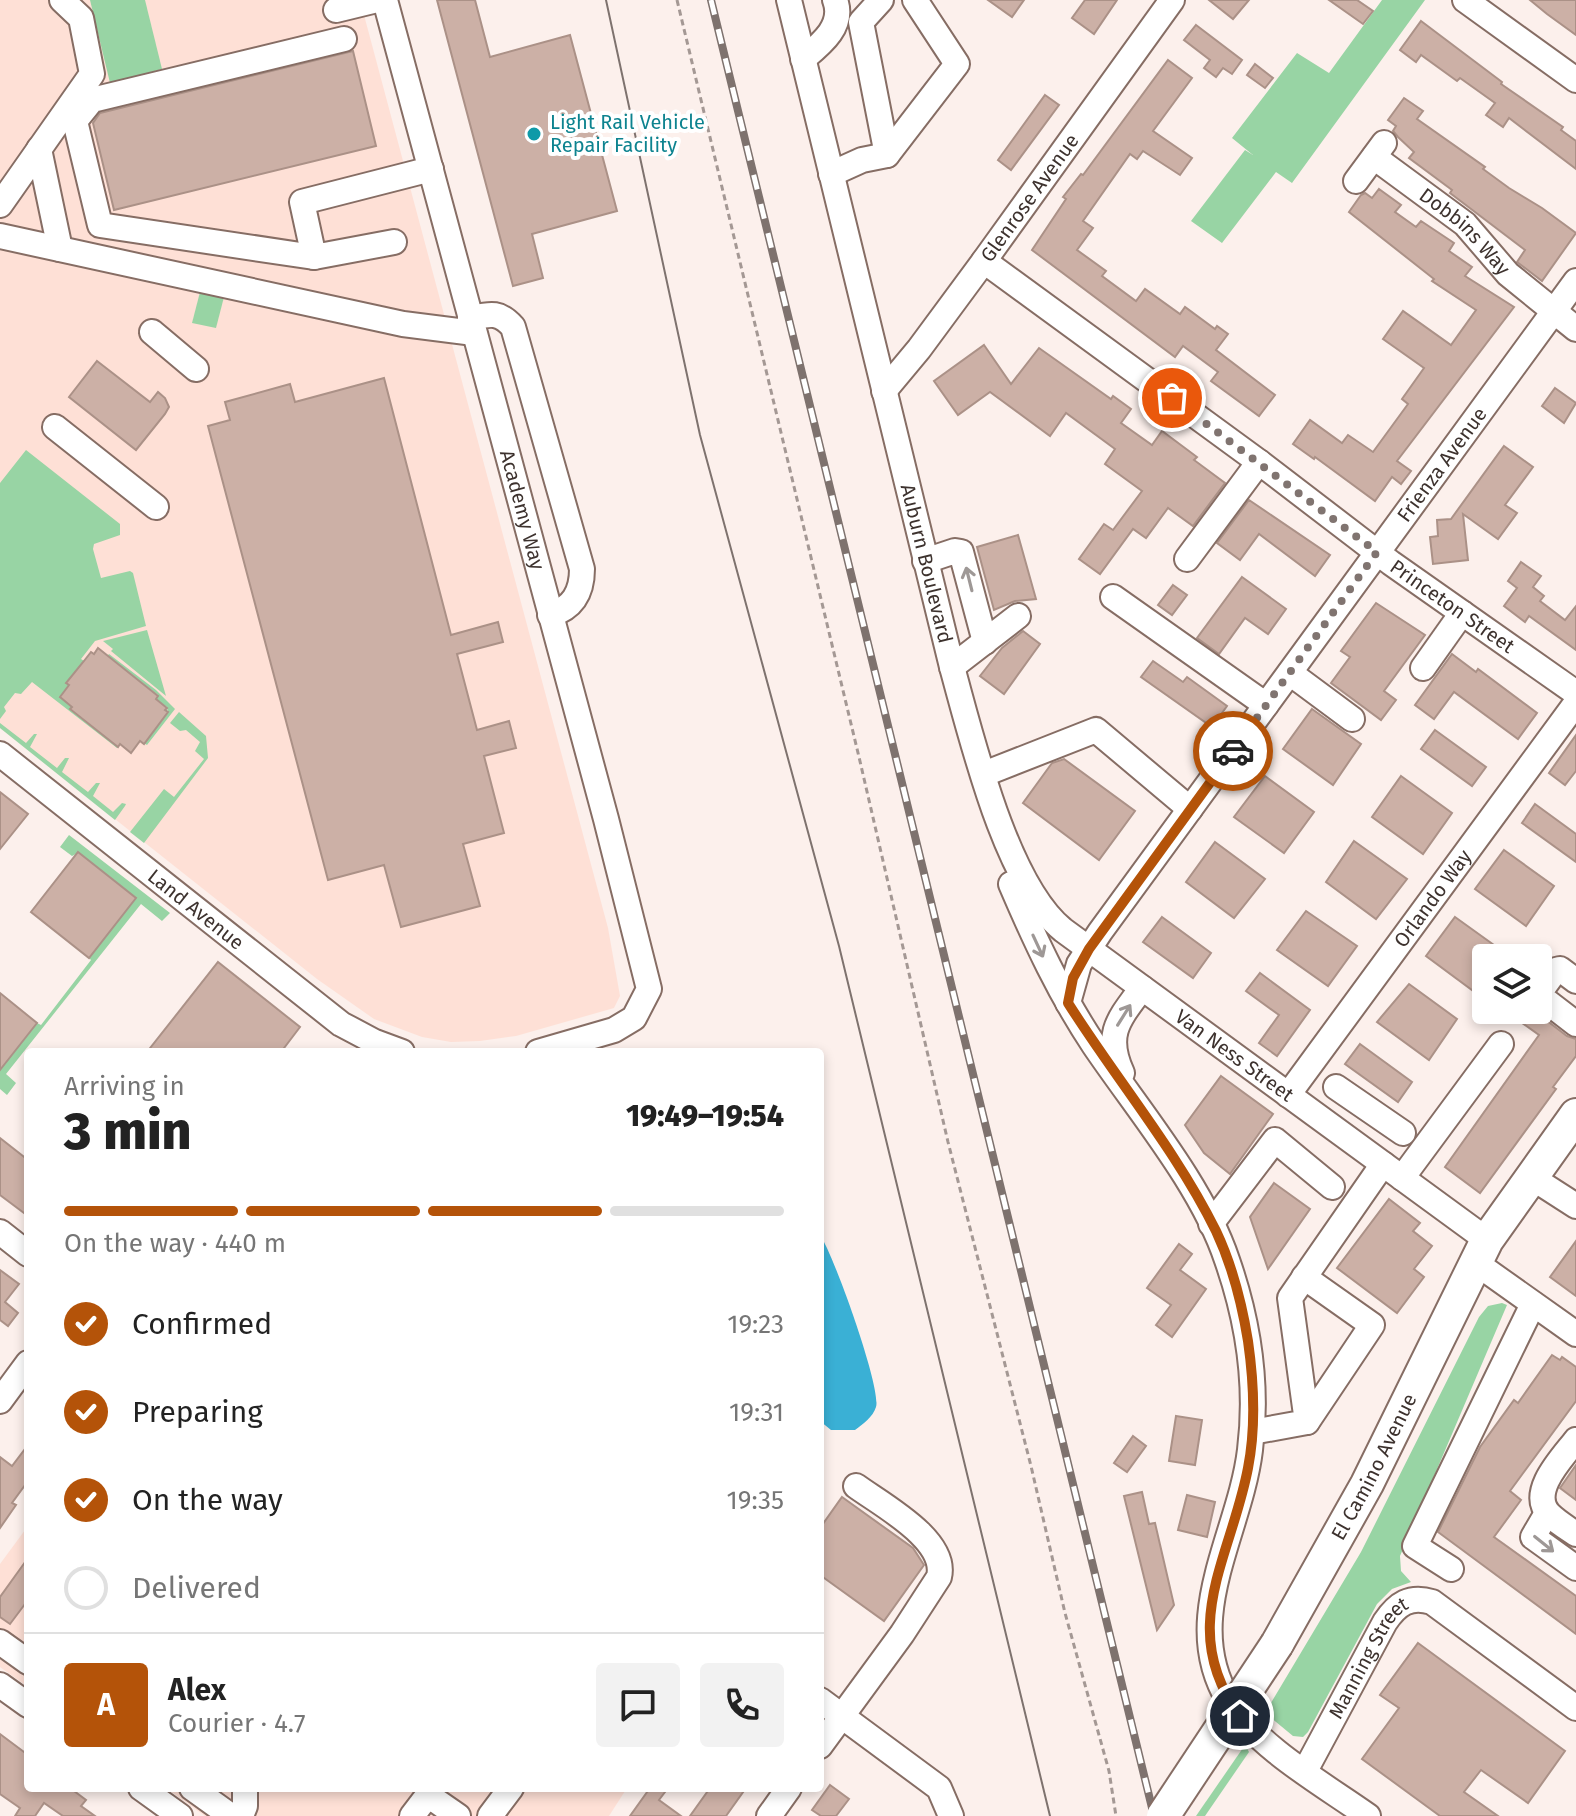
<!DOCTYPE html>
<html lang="en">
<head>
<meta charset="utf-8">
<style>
  body { margin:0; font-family:"Fira Sans",sans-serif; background:#f2f2f2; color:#222; height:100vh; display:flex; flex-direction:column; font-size:30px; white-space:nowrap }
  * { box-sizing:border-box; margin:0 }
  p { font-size:26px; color:#767676 }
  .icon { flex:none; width:44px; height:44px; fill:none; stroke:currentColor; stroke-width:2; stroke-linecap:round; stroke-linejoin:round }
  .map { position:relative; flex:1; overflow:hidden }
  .drawer { position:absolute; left:24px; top:1048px; width:800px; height:744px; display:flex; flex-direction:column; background:#fff; border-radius:8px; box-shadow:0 4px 12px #0003 }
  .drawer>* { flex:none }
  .controls { position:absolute; left:1472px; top:944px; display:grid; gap:16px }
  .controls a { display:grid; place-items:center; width:80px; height:80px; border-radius:8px; background:#fff; box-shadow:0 4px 12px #0003; font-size:40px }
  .pin { position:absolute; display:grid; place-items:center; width:68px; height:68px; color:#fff; margin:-34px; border:4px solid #fff; border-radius:50%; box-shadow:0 2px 8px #0007 }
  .courier { position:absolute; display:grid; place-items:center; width:80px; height:80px; margin:-40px; border:6px solid #b45309; border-radius:50%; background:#fff; color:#222; box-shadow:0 2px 10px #0007 }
  .summary em { font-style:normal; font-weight:800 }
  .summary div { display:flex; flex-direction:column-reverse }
  .summary { display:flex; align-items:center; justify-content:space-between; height:136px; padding:0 40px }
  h1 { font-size:52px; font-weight:800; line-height:60px }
  .bar { display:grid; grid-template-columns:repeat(4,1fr); gap:12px 8px; align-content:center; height:96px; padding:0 40px }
  .bar i { height:10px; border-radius:6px; background:#e0e0e0 }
  .bar .selected { background:#b45309 }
  .bar p { grid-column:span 4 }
  .line { display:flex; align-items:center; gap:20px; padding:0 40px; border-top:2px solid #e0e0e0 }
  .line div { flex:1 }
  .round { display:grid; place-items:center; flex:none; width:84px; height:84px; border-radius:8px; background:#f2f2f2 }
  ol { padding:0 40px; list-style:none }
  li { display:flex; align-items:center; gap:24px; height:88px }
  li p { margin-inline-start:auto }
  li .icon { padding:8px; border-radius:50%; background:#b45309; color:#fff; stroke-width:4 }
  li:last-child { color:#767676 }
  li i { width:44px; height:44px; border:4px solid #e0e0e0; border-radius:50% }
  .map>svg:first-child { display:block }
  .built { fill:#fee0d6 }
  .green { fill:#98d4a4 }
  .water { fill:#3ab0d5 }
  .building { fill:#ccb0a6; stroke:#ab9187; stroke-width:2 }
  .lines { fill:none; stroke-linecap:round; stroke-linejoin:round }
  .minor-casing { stroke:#866d64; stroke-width:28 }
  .major-casing { stroke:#866d64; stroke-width:36 }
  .path { stroke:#a49894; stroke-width:3; stroke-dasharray:6 4; stroke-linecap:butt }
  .minor { stroke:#fff; stroke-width:24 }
  .major { stroke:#fff; stroke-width:32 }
  .tram { stroke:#7e726e; stroke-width:2 }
  .rail-casing { stroke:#7e726e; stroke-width:8 }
  .rail { stroke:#fff; stroke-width:5; stroke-dasharray:15; stroke-linecap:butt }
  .major-bridge-casing { stroke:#866d64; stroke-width:36; stroke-linecap:butt }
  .major-bridge { stroke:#fff; stroke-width:32 }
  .oneway { stroke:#9e9896 }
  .done { stroke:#807470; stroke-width:8; stroke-dasharray:0 14.4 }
  .route { stroke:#b45309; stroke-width:10 }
  .culture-dot { fill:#0f9aa8; stroke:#fff; stroke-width:3 }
  .labels { text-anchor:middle; stroke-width:8; stroke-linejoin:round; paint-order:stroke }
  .culture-label { font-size:20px; fill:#0d838f; stroke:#fff; text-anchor:start }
  .street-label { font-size:20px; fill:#3d322e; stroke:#fff }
</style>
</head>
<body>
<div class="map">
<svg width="1576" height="1816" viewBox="0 0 1576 1816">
  <rect width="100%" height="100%" fill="#fcf0ec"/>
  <g class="built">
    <path d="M0,0H360L608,928L620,996L614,1008L516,1036L480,1041L451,1042L422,1037L374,1019L317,979L0,728Z"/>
    <path d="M28,1526V1687L0,1667V1564Z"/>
    <path d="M166,1788H627L609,1816H205Z"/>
  </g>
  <g class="green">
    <path d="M90,0H145L162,69L110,83Z"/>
    <path d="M1382,0H1425L1292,183L1276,172L1222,243L1191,221L1245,150L1253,155L1232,138L1297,53L1329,73Z"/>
    <path d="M200,292L224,297L216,328L192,323Z"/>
    <path d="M26,450L120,524V535L94,544L93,549L101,578L130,571L133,573L146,626L95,641L81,659L84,661L67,683L69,685L60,697L72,707L71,709L118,747L117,748L32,682L21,694L15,693L4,707L6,711L0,719V483Z"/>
    <path d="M147,630L166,696L111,651L113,649L103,641Z"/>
    <path d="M109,654L156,690L175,709L147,745L144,743L168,713L167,707L156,699L158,695L111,658L105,659Z"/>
    <path d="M179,712L206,736L208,758L144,843L130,832L164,789L174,797L204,759L195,751L200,742L186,730L180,731L170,723Z"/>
    <path d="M0,723L26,743L34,734H37L30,747L57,768L65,758H69L62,772L88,792L96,783H100L93,796L113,812L122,803L126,804L125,806L115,820L0,728Z"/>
    <path d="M69,835L170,913L162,921L141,904L6,1074L16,1083L7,1095L0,1089V1070L37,1023L41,1025L91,960L89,958L78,853L72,856L60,847Z"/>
    <path d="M1502,1303L1507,1305L1400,1556L1401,1571L1411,1582L1392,1589L1377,1604L1308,1732L1303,1737L1293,1736L1265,1713L1361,1552L1479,1317L1488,1306Z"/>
    <path d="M1245,1745L1249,1752L1205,1816H1196Z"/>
  </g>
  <path class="water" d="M820,1235C833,1253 882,1389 876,1407C873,1417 863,1424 855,1430H831L820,1421Z"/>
  <g class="building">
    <path d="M437,0H475L490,57L570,35L617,211L532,234L543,278L513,286Z"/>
    <path d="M988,0H1024L1012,17Z"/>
    <path d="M1085,0H1117L1094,34L1072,18Z"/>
    <path d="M1209,0H1249L1233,19Z"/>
    <path d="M1329,0H1357L1373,11L1363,24Z"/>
    <path d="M1530,0H1576V35L1547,14Z"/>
    <path d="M1421,21L1502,82L1501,84L1563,127L1561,130L1576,141V169L1509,118L1503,127L1486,115L1495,103L1460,78L1457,81L1421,55L1416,62L1400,50Z"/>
    <path d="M1196,25L1242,60L1232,74L1223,68L1216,77L1204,68L1210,60L1184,40Z"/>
    <path d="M353,51L376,146L114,210L93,123L100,113Z"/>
    <path d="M1168,60L1192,78L1153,131L1192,158L1180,175L1143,151L1137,159L1130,154L1083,221L1093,228L1077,250L1106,271L1102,276L1136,301L1145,289L1180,314L1185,307L1215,329L1217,326L1228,334L1216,350L1275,395L1259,416L1211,381L1218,372L1183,346L1175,357L1032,250L1066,199L1063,197L1081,174L1083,175Z"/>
    <path d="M1255,64L1273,78L1265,88L1247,75Z"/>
    <path d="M1045,95L1059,105L1011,170L998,160Z"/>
    <path d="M1404,98L1423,111L1417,119L1485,167L1483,169L1509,188L1542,208L1576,233L1542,281L1517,262L1525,250L1450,193L1452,190L1409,158L1414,152L1398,137L1393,131L1396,126L1388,120Z"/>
    <path d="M1379,189L1401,205L1395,212L1416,227L1421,221L1454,243L1449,251L1472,267L1465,276L1514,307L1397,461L1411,471L1401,484L1392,477L1375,501L1315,457L1314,459L1293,444L1310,420L1342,443L1348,435L1373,452L1408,404L1402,399L1424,368L1383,339L1403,311L1451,345L1476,310L1432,281L1434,279L1349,212L1361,195L1365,193L1372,198Z"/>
    <path d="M984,345L1011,384L1039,348L1111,399L1113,396L1131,409L1121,423L1152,445L1162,431L1197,457L1194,460L1225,483L1193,526L1168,508L1146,538L1133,529L1100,574L1079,559L1104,524L1113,530L1142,491L1105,464L1115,449L1066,413L1050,436L990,392L958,415L934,381Z"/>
    <path d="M97,361L150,402L158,392L165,398L169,407L165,414L136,450L69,397Z"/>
    <path d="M384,378L451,635L498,622L503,642L457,654L477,730L509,721L516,748L484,756L504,833L463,844L480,906L401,927L384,865L328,880L208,426L230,420L225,402L290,384L295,402Z"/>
    <path d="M1555,388L1576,403L1564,423L1542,406Z"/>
    <path d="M1504,446L1533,467L1505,505L1517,513L1498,539L1463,514L1468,560L1433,564L1430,537L1438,536L1437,520L1451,519Z"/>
    <path d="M1249,500L1330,555L1315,576L1259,534L1240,560L1217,543Z"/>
    <path d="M1018,535L1036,599L1015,601L994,610L977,547Z"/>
    <path d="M1521,562L1541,576L1533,587L1544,596L1540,601L1565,620L1576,606V650L1529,616L1525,622L1504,606L1517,588L1508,581Z"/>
    <path d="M1242,577L1286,609L1268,634L1245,618L1219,654L1197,638Z"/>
    <path d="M1173,585L1187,595L1172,615L1158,605Z"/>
    <path d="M1376,603L1425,635L1384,691L1396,700L1381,720L1331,683L1350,657L1341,651Z"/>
    <path d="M1023,631L1040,644L1004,694L980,676L1002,648Z"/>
    <path d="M98,648L158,696L156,699L167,708L165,710L168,712L144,744L140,741L131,753L120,744L118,747L70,709L72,707L60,697L69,685L66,683L84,661L91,652L94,654Z"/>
    <path d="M1452,654L1476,672L1478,669L1537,713L1518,739L1454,692L1434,719L1415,705Z"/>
    <path d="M1153,661L1183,682L1187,677L1227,706L1212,727L1141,677Z"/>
    <path d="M1312,709L1361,744L1333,785L1283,749Z"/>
    <path d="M1435,730L1486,767L1472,786L1421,749Z"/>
    <path d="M1576,735V771L1565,785L1549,773Z"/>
    <path d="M1064,759L1135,811L1099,860L1023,803L1052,763Z"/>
    <path d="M1265,776L1314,812L1284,853L1234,817Z"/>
    <path d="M1401,776L1452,813L1423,854L1372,817Z"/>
    <path d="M0,792L28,814L0,849Z"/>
    <path d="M1535,804L1576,834V862L1522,823Z"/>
    <path d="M1354,841L1407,879L1376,919L1326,882Z"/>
    <path d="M1215,842L1265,879L1234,918L1186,882Z"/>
    <path d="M1504,850L1554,886L1526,926L1475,889Z"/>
    <path d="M78,852L136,898L89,958L31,912Z"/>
    <path d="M1306,911L1357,946L1328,986L1277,950Z"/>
    <path d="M1162,917L1211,953L1193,978L1143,942Z"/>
    <path d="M1455,917L1512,958H1486V979L1476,993L1426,956Z"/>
    <path d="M218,962L300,1027L281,1052H147Z"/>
    <path d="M1260,973L1310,1010L1277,1056L1259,1043L1279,1015L1246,991Z"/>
    <path d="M1409,984L1457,1019L1429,1060L1377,1022Z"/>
    <path d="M0,993L37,1023L0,1070Z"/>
    <path d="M1504,1010H1533L1567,1036L1576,1039V1056L1553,1087L1556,1089L1480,1193L1445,1167L1539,1035Z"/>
    <path d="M1360,1044L1412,1082L1398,1102L1345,1064Z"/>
    <path d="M1221,1076L1273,1114L1230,1174L1204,1153L1185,1125Z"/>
    <path d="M0,1138L28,1160V1216L0,1195Z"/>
    <path d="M1274,1183L1310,1209L1268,1269L1250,1217Z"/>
    <path d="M1389,1199L1420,1223L1413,1231L1432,1246L1414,1269L1424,1277L1397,1313L1337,1268Z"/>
    <path d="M1576,1241V1296L1550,1277Z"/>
    <path d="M1179,1244L1192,1254L1180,1270L1206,1289L1172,1337L1156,1325L1171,1305L1147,1288Z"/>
    <path d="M0,1270L19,1284L5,1302L18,1313L8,1326L0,1320Z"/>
    <path d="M1552,1355L1560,1360L1562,1357L1576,1367V1401L1510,1491L1521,1500L1494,1537L1576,1596V1634L1438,1532L1480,1447L1514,1400L1518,1403Z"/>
    <path d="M1176,1416L1202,1420L1195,1465L1169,1461Z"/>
    <path d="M1133,1436L1146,1446L1127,1472L1114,1463Z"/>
    <path d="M28,1445V1481L12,1503L16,1505L0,1528V1457L12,1466Z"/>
    <path d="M1576,1465V1500L1560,1488Z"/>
    <path d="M1142,1492L1149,1524L1155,1523L1174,1605L1157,1630L1124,1496Z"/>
    <path d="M1187,1495L1215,1502L1207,1537L1178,1530Z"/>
    <path d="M842,1497L913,1548L924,1565L884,1621L820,1575V1528Z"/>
    <path d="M28,1558V1600L10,1624L0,1617V1597Z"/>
    <path d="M1418,1643L1565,1751L1528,1803L1481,1770L1464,1792L1498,1816H1440L1362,1759L1399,1708L1380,1695Z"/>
    <path d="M0,1734L28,1755V1788H70L86,1800L81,1806L95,1816H63L44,1803L35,1816H15L20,1808L0,1794Z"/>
    <path d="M830,1785L849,1799L836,1816H821L812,1810Z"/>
    <path d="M650,1788H668L659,1800L681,1816H630Z"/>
    <path d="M710,1788H746L726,1816H690Z"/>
  </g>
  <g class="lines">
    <g class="minor-casing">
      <g id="minor">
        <path id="s1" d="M385,0L606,819L649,989L634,1018L614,1030L538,1052"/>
        <path id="s2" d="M789,0L952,667C972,739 1006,884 1063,930L1487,1240"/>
        <path d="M881,0L861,22L887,155"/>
        <path d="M1465,0L1576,80"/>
        <path d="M336,10L377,0"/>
        <path d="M803,59C820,45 845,26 835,0"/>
        <path d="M39,149L60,249"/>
        <path id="s3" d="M1374,157L1465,224L1508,274L1576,329"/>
        <path d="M831,174L862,160L887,155L957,64L915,0"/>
        <path d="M1356,181L1384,143"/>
        <path d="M0,205L92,74L81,18L62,0"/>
        <path d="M0,236L403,324L474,333"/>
        <path d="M394,242L314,257L302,202L431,169"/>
        <path d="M314,257L100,225L75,121L92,100L344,39"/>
        <path id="s4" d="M984,261L1259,462L1391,563L1576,693"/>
        <path d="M470,318C490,314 499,311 513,327L582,569C582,592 573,608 550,615"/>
        <path d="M152,332L196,369"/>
        <path id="s5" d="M884,391L919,349L984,261L1172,0"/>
        <path d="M55,427L156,507"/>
        <path d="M1187,559L1259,462"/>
        <path d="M925,561L955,551L961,552L985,642"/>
        <path d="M1113,597L1266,705"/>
        <path d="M952,667L1018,616"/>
        <path d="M1423,668L1462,613"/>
        <path d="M1290,673L1352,719"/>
        <path id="s6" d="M0,754L341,1024L375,1042L402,1052"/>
        <path d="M984,774L1096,730L1190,809"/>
        <path d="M1011,884C1035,940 1060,994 1094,1045C1138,1110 1202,1185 1227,1260C1248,1320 1258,1386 1250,1450C1240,1534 1179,1619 1229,1701C1258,1748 1323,1784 1368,1816"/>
        <path d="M1576,981L1560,969L1556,970L1540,992L1541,997L1576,1024"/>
        <path id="s7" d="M1068,1003L1079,964L1100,932L1576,281"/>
        <path d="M1122,1073C1104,1034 1119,1019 1142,988"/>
        <path d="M1336,1087L1403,1133"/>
        <path id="s8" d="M1288,1095L1576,703"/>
        <path d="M1531,1177L1576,1206"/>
        <path d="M1402,1178L1501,1044"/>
        <path d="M1211,1224L1275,1140L1332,1187"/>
        <path d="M0,1232L28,1254"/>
        <path d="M1476,1263L1576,1334"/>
        <path d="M1304,1277L1372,1325L1307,1422"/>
        <path d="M0,1401L28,1363"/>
        <path d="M1252,1432L1307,1422L1290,1298L1383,1164"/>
        <path d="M1576,1440C1563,1457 1528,1492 1549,1514C1557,1522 1567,1528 1576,1534"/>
        <path d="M1547,1513L1533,1537L1576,1568"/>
        <path d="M1451,1569L1415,1546L1533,1304"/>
        <path d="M0,1642L28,1662"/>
        <path d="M0,1685L28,1705"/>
        <path d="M820,1700L939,1788L951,1816"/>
        <path d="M820,1746L902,1634L939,1577C948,1540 882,1505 856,1486"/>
        <path id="s9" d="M1305,1771L1385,1622C1397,1604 1410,1595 1432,1602L1576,1708"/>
        <path d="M141,1788L180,1816"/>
        <path d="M192,1788L231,1816"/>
        <path d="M241,1816L245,1806V1788"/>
        <path d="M412,1816L425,1799L432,1798L458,1816"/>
        <path d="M490,1816L511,1788"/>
        <path d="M769,1816L789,1788"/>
      </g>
    </g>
    <g class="major-casing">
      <g id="major">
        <path id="s10" d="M1277,1644L1367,1484L1487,1240L1576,1115"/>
      </g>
    </g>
    <path class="path" d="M677,0L859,757L948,1142L1031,1466L1065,1613L1109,1771L1116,1816"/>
    <use href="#minor" class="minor"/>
    <use href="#major" class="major"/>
    <path class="tram" d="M606,0L700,435L839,946L1050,1816"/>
    <g class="rail-casing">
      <path id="rail" d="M711,0L1154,1816"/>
    </g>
    <use href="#rail" class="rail"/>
    <g class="major-bridge-casing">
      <path id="major-bridge" d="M1163,1816L1277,1644"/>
    </g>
    <use href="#major-bridge" class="major-bridge"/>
  </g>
  <defs><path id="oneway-shaft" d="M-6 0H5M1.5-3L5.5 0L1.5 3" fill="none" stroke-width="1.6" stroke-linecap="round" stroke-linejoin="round" transform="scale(2)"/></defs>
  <g class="oneway">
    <use href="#oneway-shaft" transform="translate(969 579) rotate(-104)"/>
    <use href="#oneway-shaft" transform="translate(1038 946) rotate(65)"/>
    <use href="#oneway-shaft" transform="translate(1124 1015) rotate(-58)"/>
    <use href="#oneway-shaft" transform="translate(1544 1544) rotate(39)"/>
  </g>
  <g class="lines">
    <path class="done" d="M1172,398L1377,552L1233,751"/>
    <path class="route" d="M1233,751L1089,949L1073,978L1068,1003C1116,1079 1176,1150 1216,1231C1232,1265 1242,1304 1248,1341C1254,1383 1256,1427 1248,1468C1231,1558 1176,1629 1240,1716"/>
  </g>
  <circle class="culture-dot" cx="534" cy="134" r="8"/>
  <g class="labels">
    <g class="culture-label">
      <text x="550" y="129">Light Rail Vehicle<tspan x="550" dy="23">Repair Facility</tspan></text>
    </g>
    <g class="street-label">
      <text dy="7" stroke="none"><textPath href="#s5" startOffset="242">Glenrose Avenue</textPath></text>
      <text dy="7" stroke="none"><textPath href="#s3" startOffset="118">Dobbins Way</textPath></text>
      <text dy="7" stroke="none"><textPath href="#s7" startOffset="658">Frienza Avenue</textPath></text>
      <text dy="7" stroke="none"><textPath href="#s1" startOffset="528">Academy Way</textPath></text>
      <text dy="7" stroke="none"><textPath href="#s2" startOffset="580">Auburn Boulevard</textPath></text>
      <text dy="7" stroke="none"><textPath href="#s4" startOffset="582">Princeton Street</textPath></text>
      <text dy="7" stroke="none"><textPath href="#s8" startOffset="244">Orlando Way</textPath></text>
      <text dy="7" stroke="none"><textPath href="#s6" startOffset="250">Land Avenue</textPath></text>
      <text dy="7" stroke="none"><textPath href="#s2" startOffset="1188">Van Ness Street</textPath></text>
      <text dy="7" stroke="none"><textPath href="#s10" startOffset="202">El Camino Avenue</textPath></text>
      <text dy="7" stroke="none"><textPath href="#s9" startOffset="130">Manning Street</textPath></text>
    </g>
  </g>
</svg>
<div class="controls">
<a><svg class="icon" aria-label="layers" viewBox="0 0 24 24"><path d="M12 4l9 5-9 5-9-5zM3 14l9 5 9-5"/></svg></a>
</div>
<div class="pin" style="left:1172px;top:398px;background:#ea580c"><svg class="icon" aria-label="bag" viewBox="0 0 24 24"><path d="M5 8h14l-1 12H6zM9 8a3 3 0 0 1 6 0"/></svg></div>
<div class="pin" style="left:1240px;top:1716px;background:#1f2937"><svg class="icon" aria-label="home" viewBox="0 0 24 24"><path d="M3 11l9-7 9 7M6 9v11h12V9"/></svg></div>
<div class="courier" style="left:1233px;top:751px"><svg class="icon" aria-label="car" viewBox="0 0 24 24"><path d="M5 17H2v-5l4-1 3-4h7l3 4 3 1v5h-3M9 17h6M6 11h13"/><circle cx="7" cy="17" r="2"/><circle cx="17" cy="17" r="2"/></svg></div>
<section class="drawer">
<div class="summary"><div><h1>3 min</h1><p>Arriving in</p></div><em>19:49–19:54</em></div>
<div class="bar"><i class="selected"></i><i class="selected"></i><i class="selected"></i><i></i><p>On the way · 440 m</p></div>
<ol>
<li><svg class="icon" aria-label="check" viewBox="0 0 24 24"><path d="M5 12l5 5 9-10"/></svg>Confirmed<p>19:23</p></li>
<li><svg class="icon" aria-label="check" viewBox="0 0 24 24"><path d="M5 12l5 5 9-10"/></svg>Preparing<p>19:31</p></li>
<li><svg class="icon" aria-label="check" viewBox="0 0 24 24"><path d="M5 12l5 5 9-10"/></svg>On the way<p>19:35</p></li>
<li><i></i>Delivered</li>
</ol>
<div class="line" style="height:144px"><b class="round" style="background:#b45309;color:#fff">A</b><div><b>Alex</b><p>Courier · 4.7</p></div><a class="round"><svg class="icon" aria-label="chat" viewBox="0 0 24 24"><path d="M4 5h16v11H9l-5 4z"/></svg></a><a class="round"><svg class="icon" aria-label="phone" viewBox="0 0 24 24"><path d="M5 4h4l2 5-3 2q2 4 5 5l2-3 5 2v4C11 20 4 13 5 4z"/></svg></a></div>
</section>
</div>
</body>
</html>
